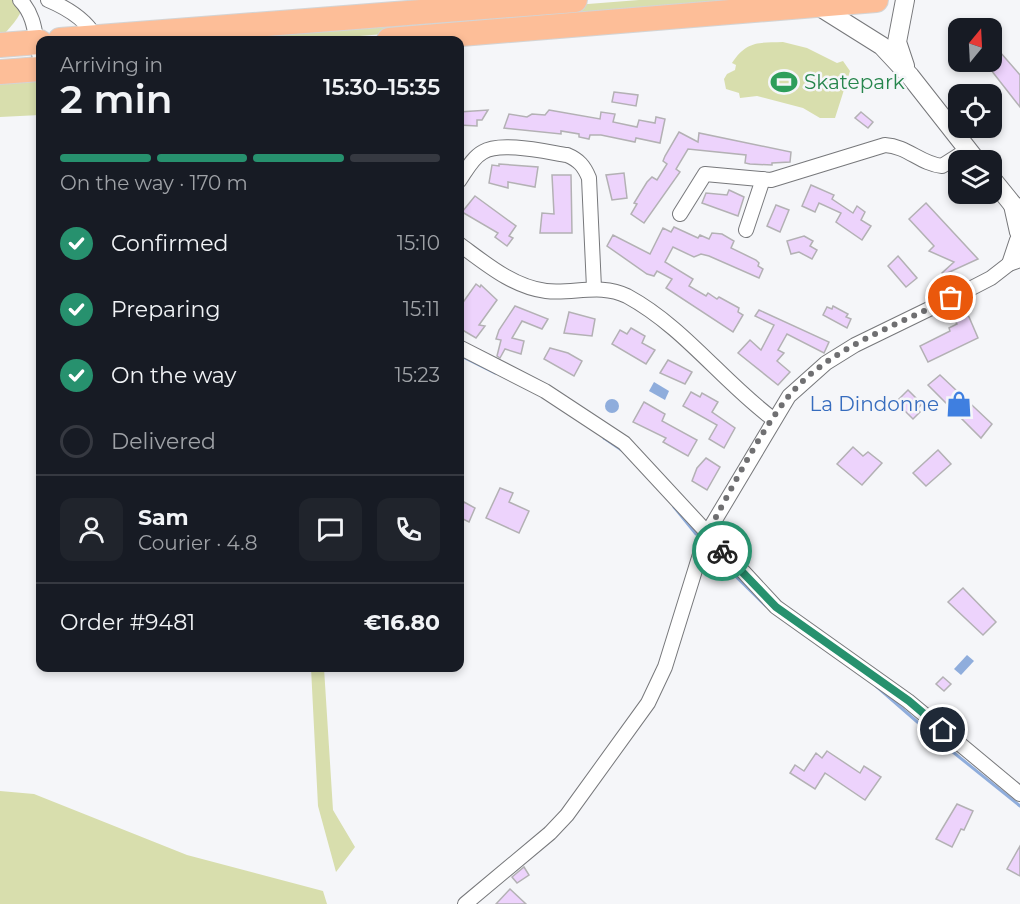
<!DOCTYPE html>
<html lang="en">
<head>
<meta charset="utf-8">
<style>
  body { margin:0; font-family:Montserrat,sans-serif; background:#20242c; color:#f1f3f6; height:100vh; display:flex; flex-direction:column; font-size:22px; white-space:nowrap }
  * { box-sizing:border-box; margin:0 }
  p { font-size:20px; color:#9ea1a6 }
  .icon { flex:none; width:33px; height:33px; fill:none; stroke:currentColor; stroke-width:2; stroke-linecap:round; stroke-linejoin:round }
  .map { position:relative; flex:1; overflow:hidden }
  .side { position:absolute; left:36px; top:36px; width:428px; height:636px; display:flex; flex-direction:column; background:#171b24; border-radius:12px; box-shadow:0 3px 9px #0003 }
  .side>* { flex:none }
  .needle { width:39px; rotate:18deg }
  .buttons { position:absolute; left:948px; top:18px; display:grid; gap:12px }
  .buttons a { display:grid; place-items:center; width:54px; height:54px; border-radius:12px; background:#171b24; box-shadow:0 3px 9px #0003; font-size:30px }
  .pin { position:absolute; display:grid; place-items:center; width:51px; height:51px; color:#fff; margin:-26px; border:3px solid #fff; border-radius:50%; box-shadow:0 2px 6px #0007 }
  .courier { position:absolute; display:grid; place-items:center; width:60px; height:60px; margin:-30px; border:4px solid #27916e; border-radius:50%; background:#fff; color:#222; box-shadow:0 2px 8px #0007 }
  .summary em { font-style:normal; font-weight:600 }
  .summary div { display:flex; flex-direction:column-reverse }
  .summary { display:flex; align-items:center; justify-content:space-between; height:102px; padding:0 24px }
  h1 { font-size:39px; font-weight:600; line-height:45px }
  .bar { display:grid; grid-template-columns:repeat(4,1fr); gap:9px 6px; align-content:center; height:72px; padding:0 24px }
  .bar i { height:8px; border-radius:4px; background:#363941 }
  .bar .active { background:#27916e }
  .bar p { grid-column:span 4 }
  .line { display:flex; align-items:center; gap:15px; padding:0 24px; border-top:2px solid #363941 }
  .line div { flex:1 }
  .round { display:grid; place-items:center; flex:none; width:63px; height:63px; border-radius:12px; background:#20242c }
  ol { padding:0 24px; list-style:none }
  li { display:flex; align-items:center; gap:18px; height:66px }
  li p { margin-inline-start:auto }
  li .icon { padding:6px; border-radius:50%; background:#27916e; color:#fff; stroke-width:4 }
  li:last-child { color:#9ea1a6 }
  li i { width:33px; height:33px; border:3px solid #363941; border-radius:50% }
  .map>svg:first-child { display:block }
  .green { fill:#d8dead }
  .water { fill:#8faddc }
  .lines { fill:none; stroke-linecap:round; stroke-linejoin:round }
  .stream { stroke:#8faddc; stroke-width:3 }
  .building { fill:#edd3fc; stroke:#b3b1b4; stroke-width:1.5 }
  .street-casing { stroke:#77787b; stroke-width:16 }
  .secondary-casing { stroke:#77787b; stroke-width:20 }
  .highway-casing { stroke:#d4d4d4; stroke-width:26 }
  .street { stroke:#fff; stroke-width:14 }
  .secondary { stroke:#fff; stroke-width:18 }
  .highway { stroke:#fdbe98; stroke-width:24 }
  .done { stroke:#707072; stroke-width:6; stroke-dasharray:0 10.8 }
  .route { stroke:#27916e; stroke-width:8 }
  .labels { text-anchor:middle; stroke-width:5; stroke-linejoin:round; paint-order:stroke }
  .leisure-label { font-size:20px; fill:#27864d; stroke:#f5f6f9; text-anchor:start }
  .shop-label { font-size:20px; fill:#366cbe; stroke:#f5f6f9; text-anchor:end }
</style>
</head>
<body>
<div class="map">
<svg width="1020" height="904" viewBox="0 0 1020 904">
  <rect width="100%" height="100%" fill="#f5f6f9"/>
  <g class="green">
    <path d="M0,0H14L22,8C20,18 6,32 0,38Z"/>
    <path d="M639,0H802L310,40H130Z"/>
    <path d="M783,42L807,48L837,63L843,61L850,71L835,118H820L803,108L757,96L740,98L739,93L726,89L724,79L727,74L735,70L736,65L732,63C747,40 759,43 783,42Z"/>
    <path d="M40,74V115L0,117V78Z"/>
    <path d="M311,668H324L333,810L355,847L336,872L318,806Z"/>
    <path d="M0,791L34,794L187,855L323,891L327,904H0Z"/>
  </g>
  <g class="water">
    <path d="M654,382L669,391L665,400L649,391Z"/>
    <circle cx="612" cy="406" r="7"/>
    <path d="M967,655L974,661L961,675L954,669Z"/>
  </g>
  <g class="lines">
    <g class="stream">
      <path d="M459,355L495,373"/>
      <path d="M604,438L623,451"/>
      <path d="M674,507L696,534"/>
      <path d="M710,551L766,606"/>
      <path d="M876,686L930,733"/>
      <path d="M943,744L1020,806"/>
    </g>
  </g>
  <g class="building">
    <path d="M1000,52L1020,75V107L991,70L992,56Z"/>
    <path d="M614,92L638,95L636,106L612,102Z"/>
    <path d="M488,110L482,120H477V126L459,125V112Z"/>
    <path d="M549,110L600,119L601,112L615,114L613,122L637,127L639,120L655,123L656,117L665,119L660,143L636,138L635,142L601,135H590L589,139L579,137V134L561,131V134L504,128L509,114L527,117L532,114L545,115Z"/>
    <path d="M861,112L873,122L868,128L855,118Z"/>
    <path d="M679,132L698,142L699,133L791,152L790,162L772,163V165L750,164L745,163L746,155L688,149L676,169L680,172L644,223L631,214L637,204L634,203L647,182L652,177L657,180L667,164L663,161L665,156Z"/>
    <path d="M499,164L538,167L535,187L508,182V188L489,183L492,165L499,166Z"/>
    <path d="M624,173L627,198L612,200L606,175Z"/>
    <path d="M552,175H571L572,233H540L542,213L554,214Z"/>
    <path d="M811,185L834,195L832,199L853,213L857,206L865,212L861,220L871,226L862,240L836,222L841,213L819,203L815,212L802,206Z"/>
    <path d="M729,190L744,197L738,216L702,203L706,193L727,195Z"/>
    <path d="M475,196L516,226L509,236L513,238L507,246L495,237L498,233L462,212Z"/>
    <path d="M926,203L978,259L943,275L942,273L954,262L929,251L934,246L909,219Z"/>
    <path d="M776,205L789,210L780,232L767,226Z"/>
    <path d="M674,227L698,238L700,235L709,239L712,233L722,234L734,241L731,248L756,260L759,263L758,266L763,269L759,278L709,256L701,254L694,257L673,247L665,262L693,279L689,286L706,296L708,293L717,299L719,297L739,308L738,312L743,315L733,332L666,288L672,279L657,271L654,276L647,274L607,246L613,235L650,254L663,228L671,232Z"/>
    <path d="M804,236L813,241L810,246L817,250L812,259L799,252L791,254L787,241Z"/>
    <path d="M898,256L917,278L906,287L888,266Z"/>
    <path d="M476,284L480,287L481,285L497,300L479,325L485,326L476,338L459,328V308Z"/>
    <path d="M515,306L548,319L542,329L522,321L512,338L524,341L521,354L505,349L500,358L497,356L501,340L496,339L499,330Z"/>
    <path d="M833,306L848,314L846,317L851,319L847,328L823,315L827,307L832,309Z"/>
    <path d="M960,307L969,317L978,338L928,362L920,346L950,331L949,328L957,324L950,315Z"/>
    <path d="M759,310L829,342L824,353L787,334L778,350L784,353L777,361L790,372L778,385L738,353L750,340L761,350L774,325L755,316Z"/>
    <path d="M569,312L595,319L592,336L564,333Z"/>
    <path d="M631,328L645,336L642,343L655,350L646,364L612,344L620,330L627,334Z"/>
    <path d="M550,348L568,353L582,361L574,376L544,359Z"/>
    <path d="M668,360L692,372L685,384L660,373Z"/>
    <path d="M940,375L992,424L981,438L928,385Z"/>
    <path d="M908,390L922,404L917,409L920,412L913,419L896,402Z"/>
    <path d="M691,392L700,397L702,393L718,402L712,412L735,428L724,448L709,439L717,425L683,406Z"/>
    <path d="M644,402L665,414L662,421L697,440L688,456L663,442L666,438L633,422Z"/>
    <path d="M853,447L863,456L868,452L882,463L862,485L837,464Z"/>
    <path d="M938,450L951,464L926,486L913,473Z"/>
    <path d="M706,458L720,467L707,490L692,481L697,468Z"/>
    <path d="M500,488L513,493L509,502L529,511L519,533L486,518Z"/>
    <path d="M464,502L475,508L469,522L459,517Z"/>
    <path d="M963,588L996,622L983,635L948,602Z"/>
    <path d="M943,677L951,684L944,691L936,684Z"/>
    <path d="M827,751L860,773L864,766L881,777L865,800L825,773L815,789L790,773L795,765L804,771L816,753L822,758Z"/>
    <path d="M957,804L973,811L964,830L961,829L952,847L936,839Z"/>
    <path d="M1020,846V876L1007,869Z"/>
    <path d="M524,867L529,875L517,883L512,877Z"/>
    <path d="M510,889L526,904H496Z"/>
  </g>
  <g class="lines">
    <g class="street-casing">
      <g id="street">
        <path d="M20,0C36,16 35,38 40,58"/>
        <path d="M48,0C67,8 88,21 97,40"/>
        <path d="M459,181C466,171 472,158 483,152C500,141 547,152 567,155C579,160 584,166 589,178L594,288"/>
        <path d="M680,214L705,174L771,180L885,145C907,146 921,164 942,166L967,150"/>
        <path d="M746,230L763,179"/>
        <path d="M459,244C485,263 513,287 546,291C574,294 601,283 627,296C684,327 722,381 773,419"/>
        <path d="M1009,264L1017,240"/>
        <path d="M459,347L545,391L624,443L776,607L908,701L1020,794"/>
        <path d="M465,904L550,833L567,815L648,703L665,667L706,535L789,396L826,363L855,345L962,293L991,278L1009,264L1020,260"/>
      </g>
    </g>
    <g class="secondary-casing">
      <g id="secondary">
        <path d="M815,1L823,9L882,46L910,76L976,160"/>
        <path d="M905,66L897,42L905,0"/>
        <path d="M992,179L1013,205L1020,209"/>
        <path d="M1013,205L1019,232"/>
      </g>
    </g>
    <g class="highway-casing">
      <g id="highway">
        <path d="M60,40L575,0"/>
        <path d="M389,40L876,0"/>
        <path d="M0,45L40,42"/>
        <path d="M0,72L40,69"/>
      </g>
    </g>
    <use href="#street" class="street"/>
    <use href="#secondary" class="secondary"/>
    <use href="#highway" class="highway"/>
  </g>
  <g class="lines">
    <path class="done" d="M722,551L706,535C731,491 757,436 788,397C828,348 896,326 951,298"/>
    <path class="route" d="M722,551L776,607L909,701L943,730"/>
  </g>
  <defs>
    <g id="stadium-bare" transform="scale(2.07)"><path d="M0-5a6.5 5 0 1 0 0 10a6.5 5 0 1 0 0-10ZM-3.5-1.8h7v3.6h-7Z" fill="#2e9e5b" stroke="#f5f6f9" stroke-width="2.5" paint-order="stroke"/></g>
    <g id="shop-bare" transform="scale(2.07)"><path d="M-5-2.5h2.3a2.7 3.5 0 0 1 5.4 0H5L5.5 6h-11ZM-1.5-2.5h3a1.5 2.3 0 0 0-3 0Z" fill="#3f7fe0" stroke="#f5f6f9" stroke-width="2.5" paint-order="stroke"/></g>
  </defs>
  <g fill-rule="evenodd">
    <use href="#stadium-bare" x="784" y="82"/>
    <use href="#shop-bare" x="959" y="404"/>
  </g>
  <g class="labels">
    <g class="leisure-label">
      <text x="804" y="89">Skatepark</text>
    </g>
    <g class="shop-label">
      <text x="939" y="411">La Dindonne</text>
    </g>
  </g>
</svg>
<div class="buttons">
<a><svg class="needle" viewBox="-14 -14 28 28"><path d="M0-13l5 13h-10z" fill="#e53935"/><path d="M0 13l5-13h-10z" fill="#9ea1a6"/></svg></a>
<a><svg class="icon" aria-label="locate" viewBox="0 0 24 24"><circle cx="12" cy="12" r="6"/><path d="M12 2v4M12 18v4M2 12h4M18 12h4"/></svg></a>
<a><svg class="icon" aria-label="layers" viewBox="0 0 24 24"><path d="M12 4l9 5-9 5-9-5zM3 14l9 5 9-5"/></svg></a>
</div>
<div class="pin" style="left:951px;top:298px;background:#ea580c"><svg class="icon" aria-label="bag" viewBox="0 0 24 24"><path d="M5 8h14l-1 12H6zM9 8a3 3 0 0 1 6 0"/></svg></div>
<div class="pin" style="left:943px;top:730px;background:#1f2937"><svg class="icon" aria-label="home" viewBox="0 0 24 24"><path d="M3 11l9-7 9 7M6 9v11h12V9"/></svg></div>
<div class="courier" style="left:722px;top:551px"><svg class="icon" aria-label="bike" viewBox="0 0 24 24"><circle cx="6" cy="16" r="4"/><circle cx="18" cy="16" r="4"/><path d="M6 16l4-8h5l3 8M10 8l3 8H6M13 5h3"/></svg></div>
<section class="side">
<div class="summary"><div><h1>2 min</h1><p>Arriving in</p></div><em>15:30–15:35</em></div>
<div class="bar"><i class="active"></i><i class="active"></i><i class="active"></i><i></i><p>On the way · 170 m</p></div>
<ol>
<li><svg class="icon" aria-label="check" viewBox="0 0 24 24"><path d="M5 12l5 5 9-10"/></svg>Confirmed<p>15:10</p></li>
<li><svg class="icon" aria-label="check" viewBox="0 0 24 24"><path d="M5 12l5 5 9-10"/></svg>Preparing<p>15:11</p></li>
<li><svg class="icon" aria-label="check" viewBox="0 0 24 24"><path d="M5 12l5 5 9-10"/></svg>On the way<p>15:23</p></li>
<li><i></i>Delivered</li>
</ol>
<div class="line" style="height:108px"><a class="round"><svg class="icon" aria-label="person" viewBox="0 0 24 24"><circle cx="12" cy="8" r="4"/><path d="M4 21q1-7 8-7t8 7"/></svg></a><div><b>Sam</b><p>Courier · 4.8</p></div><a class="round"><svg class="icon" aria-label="chat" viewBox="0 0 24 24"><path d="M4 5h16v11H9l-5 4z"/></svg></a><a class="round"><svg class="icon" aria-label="phone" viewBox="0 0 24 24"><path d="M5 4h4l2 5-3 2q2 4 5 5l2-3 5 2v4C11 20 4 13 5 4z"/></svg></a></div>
<div class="line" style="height:78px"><div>Order #9481</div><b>€16.80</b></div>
</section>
</div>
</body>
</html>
